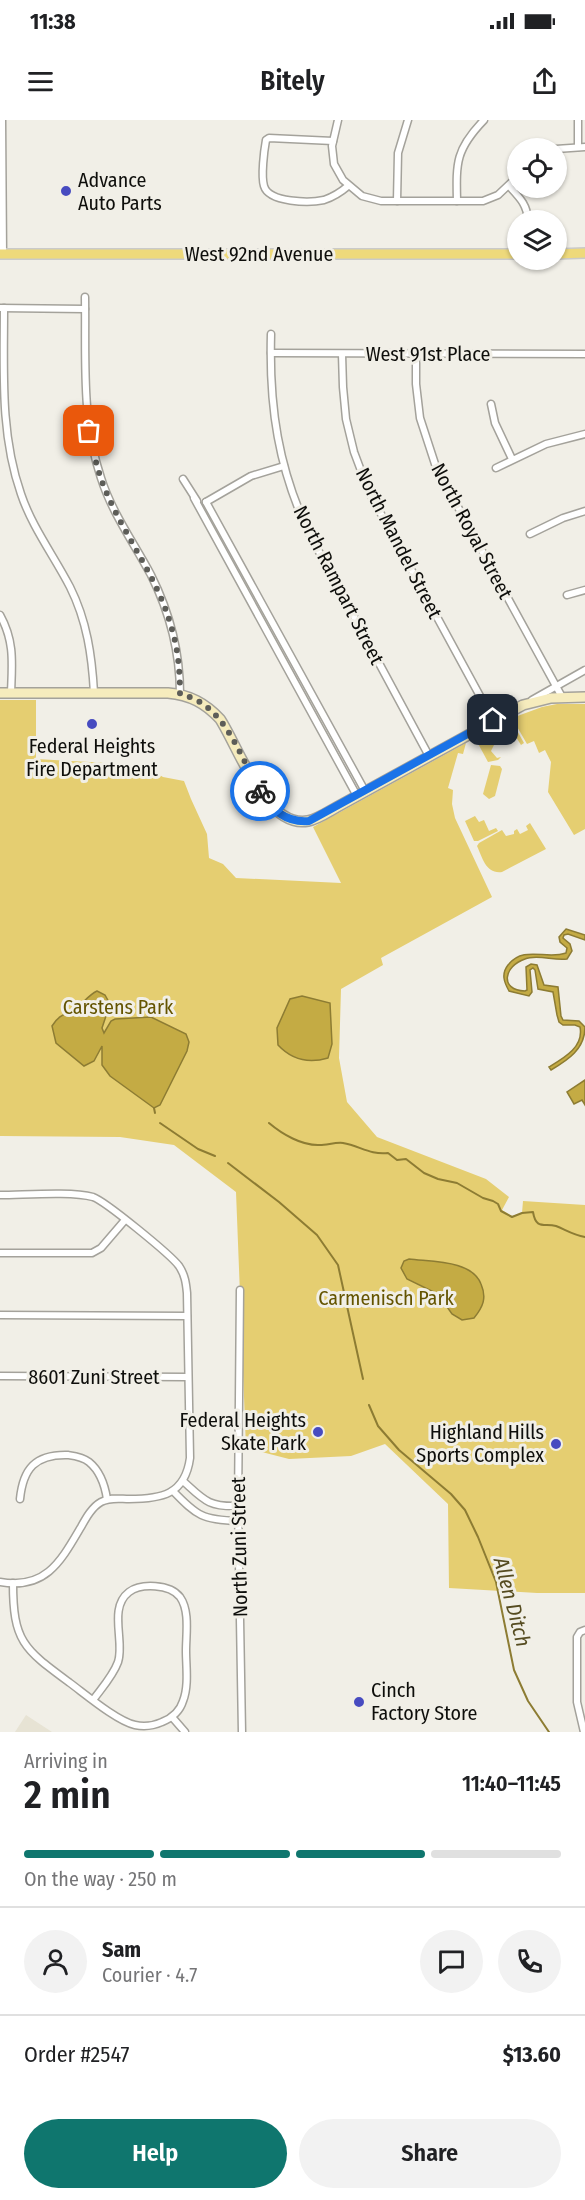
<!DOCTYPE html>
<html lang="en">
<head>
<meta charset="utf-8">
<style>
  body { margin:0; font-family:"Fira Sans Condensed",sans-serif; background:#f2f2f2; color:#202124; height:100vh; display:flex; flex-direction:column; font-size:22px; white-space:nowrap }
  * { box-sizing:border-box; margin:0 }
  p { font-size:20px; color:#757577 }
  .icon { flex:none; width:33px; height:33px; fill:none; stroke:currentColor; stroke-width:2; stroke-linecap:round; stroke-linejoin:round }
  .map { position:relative; height:1612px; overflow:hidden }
  .drawer { display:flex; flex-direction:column; background:#fff; flex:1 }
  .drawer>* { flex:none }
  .tools { position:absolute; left:507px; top:18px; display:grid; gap:12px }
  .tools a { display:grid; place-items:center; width:60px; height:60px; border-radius:50%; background:#fff; box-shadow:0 2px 4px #0004; font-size:30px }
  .pin { position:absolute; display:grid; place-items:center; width:51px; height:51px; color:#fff; margin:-26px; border-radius:12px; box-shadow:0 3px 9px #0006 }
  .courier { position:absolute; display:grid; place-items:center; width:60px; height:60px; margin:-30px; border:4px solid #1a73e8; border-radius:50%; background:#fff; color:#222; box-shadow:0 2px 8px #0007 }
  .overview em { font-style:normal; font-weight:600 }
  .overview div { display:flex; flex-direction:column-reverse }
  .overview { display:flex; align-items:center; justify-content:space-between; height:102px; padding:0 24px }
  h1 { font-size:39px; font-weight:600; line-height:45px }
  .bar { display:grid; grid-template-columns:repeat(4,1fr); gap:9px 6px; align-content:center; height:72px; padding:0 24px }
  .bar i { height:8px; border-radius:4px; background:#e0e0e0 }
  .bar .active { background:#0f766e }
  .bar p { grid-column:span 4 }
  .line { display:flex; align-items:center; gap:15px; padding:0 24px; border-top:2px solid #e0e0e0 }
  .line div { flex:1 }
  .round { display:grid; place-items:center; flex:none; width:63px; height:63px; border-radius:32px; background:#f2f2f2 }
  .action { display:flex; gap:12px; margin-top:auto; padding:12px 24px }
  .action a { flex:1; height:69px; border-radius:36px; background:#0f766e; color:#fff; font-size:24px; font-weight:600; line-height:69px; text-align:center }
  .action a+a { background:#f2f2f2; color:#202124 }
  .status { display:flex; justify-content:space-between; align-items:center; height:42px; padding:0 30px; background:#fff; direction:ltr }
  .status svg { height:16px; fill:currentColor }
  header { display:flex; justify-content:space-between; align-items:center; height:78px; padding:0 24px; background:#fff; font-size:27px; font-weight:600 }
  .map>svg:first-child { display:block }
  .built { fill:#e7e3d4 }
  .green { fill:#e5ce71 }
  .water { fill:#c4ab44; stroke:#8d7c33; stroke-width:1.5 }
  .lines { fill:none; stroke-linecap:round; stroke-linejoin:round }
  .stream { stroke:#8d7c33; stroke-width:2 }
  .street-casing { stroke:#a4a29b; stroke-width:9 }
  .secondary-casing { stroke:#a4a29b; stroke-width:12 }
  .primary-casing { stroke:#cacac9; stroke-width:12 }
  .street { stroke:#fff; stroke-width:6 }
  .secondary { stroke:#f6ecbd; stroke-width:9 }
  .primary { stroke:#eed97b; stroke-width:9 }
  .done { stroke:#5d5d58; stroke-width:6; stroke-dasharray:0 10.8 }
  .route { stroke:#1a73e8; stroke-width:8 }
  .poi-dot { fill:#474bc0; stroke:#f1efe7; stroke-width:2 }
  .labels { text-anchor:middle; stroke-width:6; stroke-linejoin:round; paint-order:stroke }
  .poi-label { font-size:20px; fill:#0e0e0b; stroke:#f1efe7; text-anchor:start }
  .street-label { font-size:20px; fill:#0e0e0b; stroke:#f1efe7 }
  .park-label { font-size:20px; fill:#645400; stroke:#f1efe7 }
  .water-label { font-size:21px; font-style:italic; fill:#554b20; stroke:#f1efe7 }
</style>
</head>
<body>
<div class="status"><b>11:38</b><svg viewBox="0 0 49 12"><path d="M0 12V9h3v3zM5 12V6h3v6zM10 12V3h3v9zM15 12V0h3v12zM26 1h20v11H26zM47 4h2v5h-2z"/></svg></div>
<header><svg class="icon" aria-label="menu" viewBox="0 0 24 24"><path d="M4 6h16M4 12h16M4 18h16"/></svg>Bitely<svg class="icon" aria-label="share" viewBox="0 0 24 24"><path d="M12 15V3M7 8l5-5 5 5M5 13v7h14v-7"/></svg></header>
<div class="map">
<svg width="585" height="1612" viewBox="0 0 585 1612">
  <rect width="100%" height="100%" fill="#f1efe7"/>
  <path class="built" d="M26,1595L52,1612H15Z"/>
  <g class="green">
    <path d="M0,580H36V639L143,645L163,657L184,661L191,679L207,714L209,738L223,744L236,758L341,763L313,707L466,623L463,634L458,633L448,668L453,670L452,684L455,698L492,777L381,838L383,845L341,869L339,938L347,982L377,1017L486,1059L509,1077L502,1090L512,1096L522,1093L523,1081L585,1085V1473H537L449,1468L448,1384L385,1324L351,1336L289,1339L246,1328L236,1072L174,1025L120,1017L0,1016Z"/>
    <path d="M557,584H585V709L574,715L548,672L551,642L545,630L539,633L534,621L527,624L512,598L542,587Z"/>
    <path d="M510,598L524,623L521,625L516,617L505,624L502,619L495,623L491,631L497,638L501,637L498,640L488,642L475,618Z"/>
    <path d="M491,645L500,646L502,649L495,676L489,679L483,674Z"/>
    <path d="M475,696L479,702L484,700L489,711L496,708L498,711L478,721H474L465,701Z"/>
    <path d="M530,703L546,729L502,752C486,754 483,739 477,726L479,723L502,710L506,716L514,714V711L517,709L520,714L528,710L526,706Z"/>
  </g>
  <g class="water">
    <path d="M566,809L585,815V820L568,814L564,815L563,818L570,824L572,831L567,839C554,841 537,834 525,839C504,846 499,870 525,871L527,870L526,847L531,844L537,845L544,865L558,867L561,896L563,900L579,901L585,907C585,929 568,940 551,950L549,947C564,938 584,927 580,907L575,905H563L559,902L557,895L553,872L538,869L535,850L533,848L530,850L532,872L529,876L509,871C504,862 501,854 508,845C524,825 546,840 566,833L567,828L560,822L559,817Z"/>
    <path d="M97,871L105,875L110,884L102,908L104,913L111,901L115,899L151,897L186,914L189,922L187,931L160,985L154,988L110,956L102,945V926L94,941L84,946L56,923L52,906C60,893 68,894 79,886C86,880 89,875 97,871Z"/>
    <path d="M302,876L330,883L332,924L328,938C308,944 292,940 278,925L277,908L290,879Z"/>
    <path d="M585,960V985L582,980L574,984L567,972Z"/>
    <path d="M409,1139C431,1142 472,1140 481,1164C487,1178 483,1187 474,1198L462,1200L452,1194L438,1174L407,1159L401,1148L404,1141Z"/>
  </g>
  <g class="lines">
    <g class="stream">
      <path d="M154,988L155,993"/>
      <path d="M160,1003L198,1029L215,1036"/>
      <path d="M269,1003C282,1014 302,1026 320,1025C327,1025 336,1022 343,1023C360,1026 370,1035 388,1033L397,1040L406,1039L424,1053L438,1059L457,1063L483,1078L493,1081L498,1084L501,1091L512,1097L522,1093L533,1092C536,1110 544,1103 556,1106C566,1110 573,1115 585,1117"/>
      <path d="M228,1043L279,1082L317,1115L338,1145L363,1259"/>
      <path d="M369,1285L378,1306L399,1330L451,1374L465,1390L478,1417L496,1462L514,1550L528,1581L549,1612"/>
    </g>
    <g class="street-casing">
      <g id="street">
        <path d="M2,0L3,134"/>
        <path d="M338,0L332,26L334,44L343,60L362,76L381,81H483L498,75L518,56"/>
        <path d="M578,0V27"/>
        <path d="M333,21L269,18L266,20C264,31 261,56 264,66C269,83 310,83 324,80C333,77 341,72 348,66"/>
        <path d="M556,29L585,27"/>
        <path d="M509,66C519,77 527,84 528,100"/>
        <path d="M397,81L398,33L408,0"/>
        <path d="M457,81C456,42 456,29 484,0"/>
        <path d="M85,177C86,237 81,299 101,358C112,393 134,423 151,455C170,493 180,532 180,574"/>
        <path d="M0,188L85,189"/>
        <path d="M4,188C4,251 0,314 21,374C32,407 54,436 70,467C87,501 92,536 94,573"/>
        <path d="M271,214C269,286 278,349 310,415L429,636"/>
        <path d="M271,233L585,234"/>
        <path d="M342,234L343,267L346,299L354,332L369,372L493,600"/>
        <path d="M416,235V264L420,298L436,347L562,577"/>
        <path d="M491,284L495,303L512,339"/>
        <path d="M496,348L546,324L585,314"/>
        <path d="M183,359L197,381"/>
        <path d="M194,378L357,676"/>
        <path d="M206,382L365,671"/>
        <path d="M206,382L251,356L284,346"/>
        <path d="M530,414L563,398L585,391"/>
        <path d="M567,475L585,470"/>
        <path d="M0,495C15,522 12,544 11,573"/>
        <path d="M532,580L585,550"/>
        <path d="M0,1075C24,1075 71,1071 93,1077C105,1081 171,1135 179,1146C185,1155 186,1163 187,1173L190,1338C185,1375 161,1379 129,1379C120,1379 110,1377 101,1382C92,1387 86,1398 81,1407C61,1441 46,1470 0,1462"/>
        <path d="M0,1133H92L101,1128L125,1100"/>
        <path d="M240,1170L238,1386L242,1612"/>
        <path d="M0,1195L187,1196"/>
        <path d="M0,1256L188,1257"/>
        <path d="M183,1361C204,1380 208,1387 238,1386"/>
        <path d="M173,1371C197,1396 203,1400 238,1401"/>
        <path d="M20,1379C23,1349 35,1334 68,1335C75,1336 83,1337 89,1342C100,1351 105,1366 107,1379"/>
        <path d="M13,1463C13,1522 24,1529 70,1563C85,1574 117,1601 135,1605C144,1607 153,1606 162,1602C172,1598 180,1591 183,1581C189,1566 186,1546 186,1531C186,1514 190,1491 180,1477C170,1464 141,1463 129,1472C108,1488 125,1522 118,1542C113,1556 101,1569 93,1580"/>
        <path d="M172,1597L185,1612"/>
        <path d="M584,1612L577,1582V1517L580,1512L585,1510"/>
      </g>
    </g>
    <g class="secondary-casing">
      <path id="secondary" d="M0,573H168C190,575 205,583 220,599C239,628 266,709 308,701C318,699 328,692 337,687L523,585L551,578L585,577"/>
    </g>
    <g class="primary-casing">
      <g id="primary">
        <path d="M0,134H518"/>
        <path d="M556,134L585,133"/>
      </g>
    </g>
    <use href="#street" class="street"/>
    <use href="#secondary" class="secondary"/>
    <use href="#primary" class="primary"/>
  </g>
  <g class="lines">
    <path class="done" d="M89,311C93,331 97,350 105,369C124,416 157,456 171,506C178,528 180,551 180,574C225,584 239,635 260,671"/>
    <path class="route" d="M260,671C272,690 286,703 309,701L493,600"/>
  </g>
  <g class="poi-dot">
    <circle cx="66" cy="71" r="6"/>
    <circle cx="92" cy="604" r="6"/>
    <circle cx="318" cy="1312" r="6"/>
    <circle cx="556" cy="1324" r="6"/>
    <circle cx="359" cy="1582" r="6"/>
  </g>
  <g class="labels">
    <g class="poi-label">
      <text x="78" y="67">Advance<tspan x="78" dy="23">Auto Parts</tspan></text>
      <text x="92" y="633" text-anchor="middle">Federal Heights<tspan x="92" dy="23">Fire Department</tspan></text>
      <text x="306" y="1307" text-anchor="end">Federal Heights<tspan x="306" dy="23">Skate Park</tspan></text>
      <text x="544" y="1319" text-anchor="end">Highland Hills<tspan x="544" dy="23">Sports Complex</tspan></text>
      <text x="371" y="1577">Cinch<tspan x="371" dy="23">Factory Store</tspan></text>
    </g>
    <g class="street-label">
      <text x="259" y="141">West 92nd Avenue</text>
      <text x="428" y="241">West 91st Place</text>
      <text transform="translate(472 411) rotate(62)" y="7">North Royal Street</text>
      <text transform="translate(399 423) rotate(63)" y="7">North Mandel Street</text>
      <text transform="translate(339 465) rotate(63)" y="7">North Rampart Street</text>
      <text x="94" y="1264">8601 Zuni Street</text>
      <text transform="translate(239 1427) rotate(-91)" y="7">North Zuni Street</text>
    </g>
    <g class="park-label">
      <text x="118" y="894">Carstens Park</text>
      <text x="386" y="1185">Carmenisch Park</text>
    </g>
    <g class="water-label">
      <text transform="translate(512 1482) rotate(75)" y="7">Allen Ditch</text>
    </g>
  </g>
</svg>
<div class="tools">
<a><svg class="icon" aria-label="locate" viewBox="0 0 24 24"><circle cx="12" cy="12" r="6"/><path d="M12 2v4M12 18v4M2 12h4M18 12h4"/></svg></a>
<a><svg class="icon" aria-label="layers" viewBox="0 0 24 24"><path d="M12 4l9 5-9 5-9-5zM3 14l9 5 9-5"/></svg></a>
</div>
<div class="pin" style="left:89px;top:311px;background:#ea580c"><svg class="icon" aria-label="bag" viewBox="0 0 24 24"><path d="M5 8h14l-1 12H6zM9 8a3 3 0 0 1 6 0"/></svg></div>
<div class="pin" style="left:493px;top:600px;background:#1f2937"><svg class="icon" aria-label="home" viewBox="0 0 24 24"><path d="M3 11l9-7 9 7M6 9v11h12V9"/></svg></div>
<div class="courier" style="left:260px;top:671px"><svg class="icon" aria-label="bike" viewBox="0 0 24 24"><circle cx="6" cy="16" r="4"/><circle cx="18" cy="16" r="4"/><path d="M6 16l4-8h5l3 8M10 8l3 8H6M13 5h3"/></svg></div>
</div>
<section class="drawer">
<div class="overview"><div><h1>2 min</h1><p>Arriving in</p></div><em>11:40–11:45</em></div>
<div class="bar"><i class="active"></i><i class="active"></i><i class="active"></i><i></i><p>On the way · 250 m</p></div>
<div class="line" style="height:108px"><a class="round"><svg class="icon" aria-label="person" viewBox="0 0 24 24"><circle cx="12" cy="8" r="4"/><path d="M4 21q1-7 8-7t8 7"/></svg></a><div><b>Sam</b><p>Courier · 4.7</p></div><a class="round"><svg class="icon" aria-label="chat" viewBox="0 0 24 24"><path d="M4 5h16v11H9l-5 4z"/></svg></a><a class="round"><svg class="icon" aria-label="phone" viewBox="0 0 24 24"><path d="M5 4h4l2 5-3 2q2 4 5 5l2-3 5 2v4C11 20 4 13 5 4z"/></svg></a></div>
<div class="line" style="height:78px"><div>Order #2547</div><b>$13.60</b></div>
<div class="action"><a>Help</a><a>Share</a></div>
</section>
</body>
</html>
